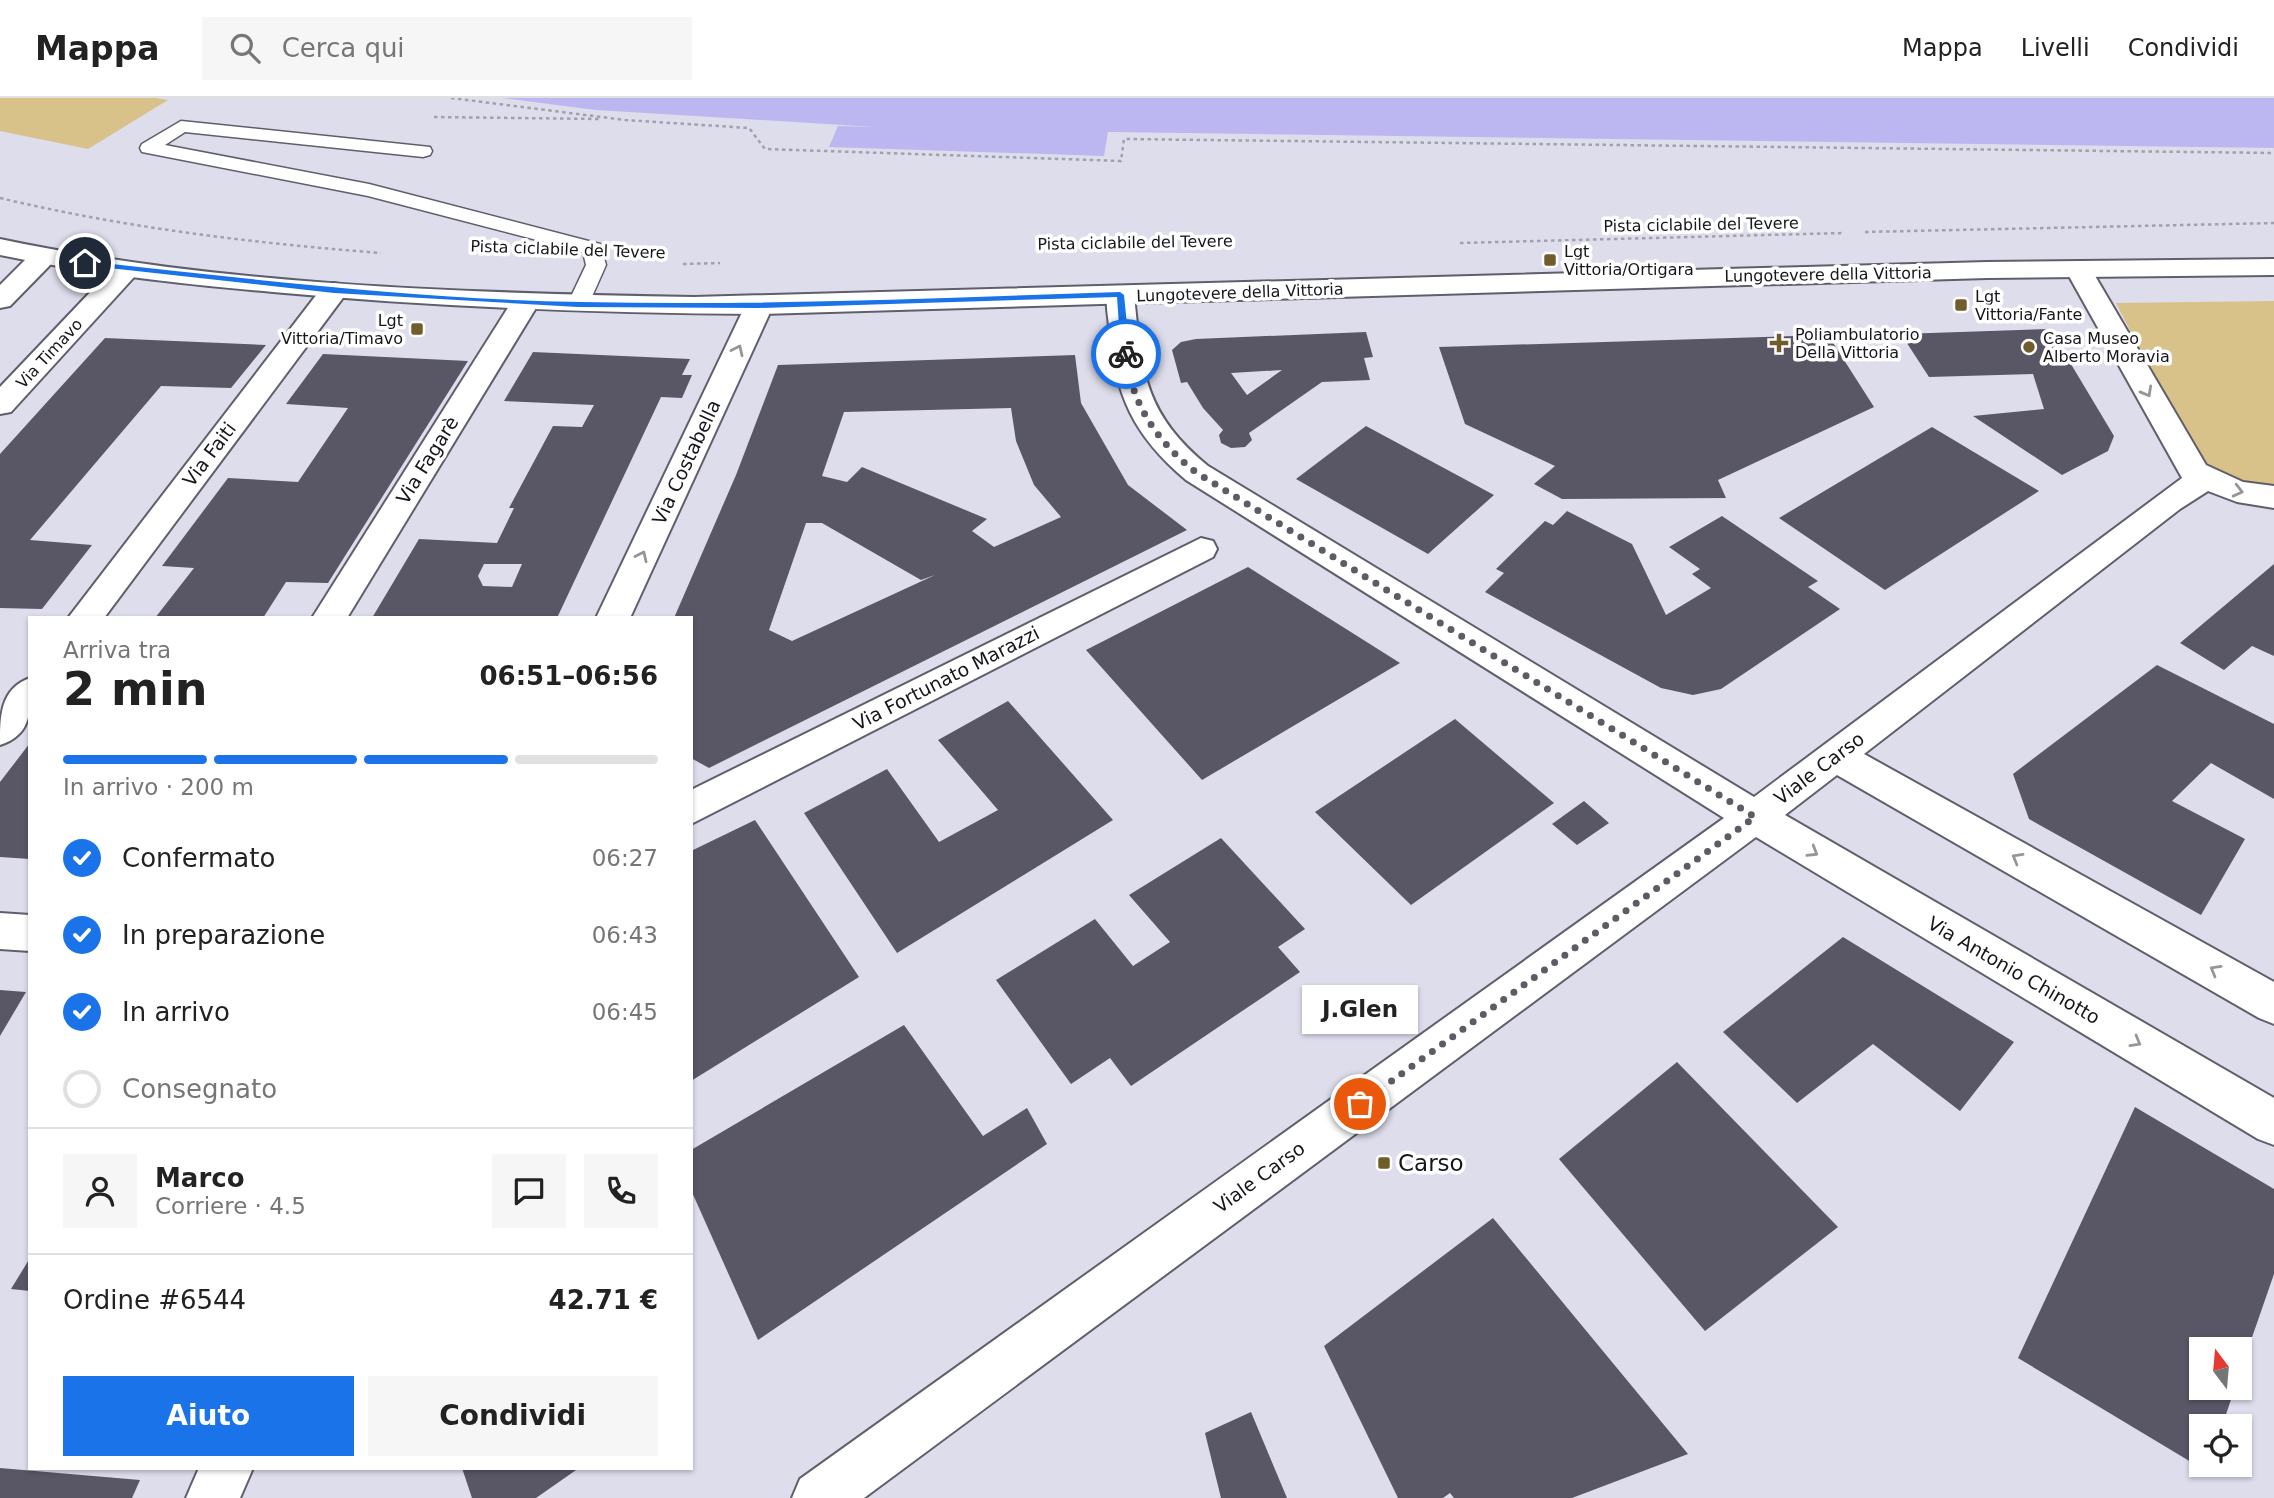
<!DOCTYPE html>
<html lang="it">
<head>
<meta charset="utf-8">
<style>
  body { margin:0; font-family:"DejaVu Sans",sans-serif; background:#f6f6f6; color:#222; height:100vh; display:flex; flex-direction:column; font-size:26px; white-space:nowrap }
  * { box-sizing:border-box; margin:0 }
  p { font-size:23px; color:#767676 }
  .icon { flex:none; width:38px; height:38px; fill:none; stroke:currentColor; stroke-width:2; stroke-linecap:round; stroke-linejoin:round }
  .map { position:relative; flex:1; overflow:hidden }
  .side { position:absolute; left:28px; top:518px; width:665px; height:854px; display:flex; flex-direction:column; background:#fff; border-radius:0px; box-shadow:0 2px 5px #0004 }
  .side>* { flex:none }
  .needle { width:46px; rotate:344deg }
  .fabs { position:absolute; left:2189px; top:1239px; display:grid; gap:14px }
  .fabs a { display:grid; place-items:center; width:63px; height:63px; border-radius:0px; background:#fff; box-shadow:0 2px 5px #0004; font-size:35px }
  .pin { position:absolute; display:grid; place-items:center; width:60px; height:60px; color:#fff; margin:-30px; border:4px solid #fff; border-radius:50%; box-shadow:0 2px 7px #0007 }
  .courier { position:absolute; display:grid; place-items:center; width:70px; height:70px; margin:-35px; border:5px solid #1a73e8; border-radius:50%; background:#fff; color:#222; box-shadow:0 2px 9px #0007 }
  .bubble { position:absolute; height:49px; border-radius:0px; background:#fff; box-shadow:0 2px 5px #0004; font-size:23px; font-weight:600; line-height:49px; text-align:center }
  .headline em { font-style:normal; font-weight:600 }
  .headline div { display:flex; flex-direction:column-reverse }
  .headline { display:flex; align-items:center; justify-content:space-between; height:119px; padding:0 35px }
  h1 { font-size:46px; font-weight:600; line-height:52px }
  .bar { display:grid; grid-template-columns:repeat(4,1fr); gap:10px 7px; align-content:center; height:84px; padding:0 35px }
  .bar i { height:9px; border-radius:5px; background:#e0e0e0 }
  .bar .current { background:#1a73e8 }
  .bar p { grid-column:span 4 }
  .line { display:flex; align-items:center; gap:18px; padding:0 35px; border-top:2px solid #e0e0e0 }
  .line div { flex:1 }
  .round { display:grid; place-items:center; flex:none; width:74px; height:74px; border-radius:0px; background:#f6f6f6 }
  ol { padding:0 35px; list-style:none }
  li { display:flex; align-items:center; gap:21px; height:77px }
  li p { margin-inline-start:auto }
  li .icon { padding:7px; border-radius:50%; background:#1a73e8; color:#fff; stroke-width:4 }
  li:last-child { color:#767676 }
  li i { width:38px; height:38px; border:4px solid #e0e0e0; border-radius:50% }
  .action { display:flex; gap:14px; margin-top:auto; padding:14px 35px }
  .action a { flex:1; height:80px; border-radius:0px; background:#1a73e8; color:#fff; font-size:28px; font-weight:600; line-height:80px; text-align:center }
  .action a+a { background:#f6f6f6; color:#222 }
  header { display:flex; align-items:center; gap:42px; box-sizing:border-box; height:98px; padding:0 35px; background:#fff; border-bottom:2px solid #e0e0e0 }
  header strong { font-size:33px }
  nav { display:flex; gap:38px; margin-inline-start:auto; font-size:24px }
  .search { width:490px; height:63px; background:#f6f6f6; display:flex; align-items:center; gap:18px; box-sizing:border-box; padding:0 24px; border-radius:0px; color:#767676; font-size:26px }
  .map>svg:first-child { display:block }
  .green { fill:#d8c28a }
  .water { fill:#bdb7f1 }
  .building { fill:#595765; fill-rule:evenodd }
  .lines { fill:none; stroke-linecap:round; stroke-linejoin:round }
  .service-casing { stroke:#5f5e6b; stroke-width:3 }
  .minor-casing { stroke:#5f5e6b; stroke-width:4 }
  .primary-casing { stroke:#5f5e6b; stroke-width:4 }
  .path { stroke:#a1a1ac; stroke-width:2.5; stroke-dasharray:3.5 3.5; stroke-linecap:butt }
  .service { fill:#fff; fill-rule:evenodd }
  .minor { fill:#fff; fill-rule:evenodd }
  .primary { fill:#fff; fill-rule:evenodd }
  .oneway { stroke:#969698 }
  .route { fill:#1a73e8 }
  .done { stroke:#5c5c64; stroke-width:7; stroke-dasharray:0 12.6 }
  .poi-dot { fill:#705d2b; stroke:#fff; stroke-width:2.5 }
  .labels { text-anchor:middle; stroke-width:7; stroke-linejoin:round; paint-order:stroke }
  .far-street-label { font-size:16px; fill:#16161b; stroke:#fff }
  .far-poi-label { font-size:16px; fill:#16161b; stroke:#fff; text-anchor:start }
  .street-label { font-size:19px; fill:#16161b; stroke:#fff }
  .near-poi-label { font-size:23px; fill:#16161b; stroke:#fff; text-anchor:start }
</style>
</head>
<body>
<header>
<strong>Mappa</strong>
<div class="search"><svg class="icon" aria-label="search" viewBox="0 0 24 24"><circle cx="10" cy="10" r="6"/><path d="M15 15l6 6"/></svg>Cerca qui</div>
<nav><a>Mappa</a><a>Livelli</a><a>Condividi</a></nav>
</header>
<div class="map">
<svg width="2274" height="1400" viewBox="0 0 2274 1400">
  <rect width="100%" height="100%" fill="#deddec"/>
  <g class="green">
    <path d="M0,0H156L168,2L88,51L0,33Z"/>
    <path d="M2274,203V390L2227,384L2200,369L2116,205Z"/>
  </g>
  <path class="water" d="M502,0H2274V50L1108,34L1104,58L829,49L838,28L875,29L596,12Z"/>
  <g class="building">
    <path d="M2050,231L2114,338L2108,353L2062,377L1973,318L2044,311L2033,276L1929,279L1901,236Z"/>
    <path d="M1366,234L1373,259L1364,260L1370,282L1322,284L1249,335L1252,342L1245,349L1231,350L1221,345L1219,337L1223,332L1203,310L1187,284L1181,285L1172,252L1181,244L1196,241ZM1282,272L1247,297L1231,275Z"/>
    <path d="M1828,237L1874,309L1718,382L1726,400L1562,401L1534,386L1555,368L1465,326L1439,249Z"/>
    <path d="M105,240L266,247L231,290L161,288L30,442L92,447L42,511L0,510V356Z"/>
    <path d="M533,254L690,261L682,277H692L682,300L661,299L557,520H372L419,441L497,445L514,410H509L553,328L582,329L594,307L504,303ZM484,466H522L512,489L483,488L478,478Z"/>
    <path d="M323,256L468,263L328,485L286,484L263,520H155L194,470L162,468L228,380L298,384L348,310L286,306Z"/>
    <path d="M1075,257L1081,305L1128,387L1187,432L709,670L691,660V520H674L736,377L778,267ZM1011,310L1016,343L1034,387L1061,419L994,449L972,433L987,421L862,369L847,384L822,378L844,314ZM806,425H822L921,482L935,477L792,543L769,532Z"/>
    <path d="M1366,328L1494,397L1428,456L1296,381Z"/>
    <path d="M1932,329L2039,393L1885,492L1779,420Z"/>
    <path d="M1567,413L1632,446L1666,517L1711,490L1692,476L1700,471L1669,449L1722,418L1818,483L1808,489L1840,511L1721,591L1693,597L1661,590L1485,494L1504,475L1496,471L1545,423L1553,427Z"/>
    <path d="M2274,466V558L2252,548L2224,572L2180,545Z"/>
    <path d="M1248,469L1400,565L1202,682L1086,552Z"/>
    <path d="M2157,567L2274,626V701L2211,665L2172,703L2245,741L2201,817L2029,721L2013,676Z"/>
    <path d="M1008,603L1113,722L897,855L804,715L887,671L939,744L998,712L938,642Z"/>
    <path d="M1455,621L1554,705L1411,807L1315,714Z"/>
    <path d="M30,645V761L0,759V684Z"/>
    <path d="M1584,703L1609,725L1577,747L1552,726Z"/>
    <path d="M755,722L859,879L691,983V753Z"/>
    <path d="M1221,740L1305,831L1278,849L1300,874L1131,988L1110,960L1071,986L996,882L1095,821L1133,868L1170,844L1129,797Z"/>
    <path d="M1843,839L2014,944L1960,1013L1873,946L1797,1005L1723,934Z"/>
    <path d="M0,892L26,894L0,938Z"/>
    <path d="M904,927L983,1038L1027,1010L1047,1046L758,1242L691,1092V1052Z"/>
    <path d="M1677,964L1838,1129L1705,1233L1559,1061Z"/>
    <path d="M2135,1009L2274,1091V1176L2240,1274V1251H2202V1290H2235L2222,1328H2202V1367H2209L2206,1373L2018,1260Z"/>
    <path d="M1493,1120L1688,1356L1572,1400H1454L1450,1395L1443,1400H1398L1324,1248Z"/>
    <path d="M30,1160V1193L11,1191Z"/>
    <path d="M1251,1314L1287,1400H1221L1205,1335Z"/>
    <path d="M0,1370L140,1382L132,1400H0Z"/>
    <path d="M462,1370H579L536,1400H472Z"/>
  </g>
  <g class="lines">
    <g class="service-casing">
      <path id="service" d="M181,23L430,49L432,53L430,57L423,59L185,34L165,47L369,86L600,146L606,167L586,212H570L567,207L586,167L583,154L368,98L142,54L140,50L142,46Z"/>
    </g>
    <g class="minor-casing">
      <g id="minor">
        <path d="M43,151L52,153L56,159L52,165L10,208L0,210V187L34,153Z"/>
        <path d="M2078,163L2087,165L2091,171L2206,367L2243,384L2274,388V410L2237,404L2208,393L2180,411L1864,656L2274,884V926L2259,920L1837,677L1785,717L2274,1000V1047L2258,1041L1756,739L864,1400H792L800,1381L1724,720L1186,382C1133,337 1115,297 1109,228C1108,216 1104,201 1110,191H1130L1134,197C1142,275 1144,315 1208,368L1754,699L2182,380L2065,171L2069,165Z"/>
        <path d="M126,164L135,166L139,172L135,178L11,314L0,316V289L117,166Z"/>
        <path d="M334,185L344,187L348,193L104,520H68L324,187Z"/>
        <path d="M525,197L535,199L539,205L347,520H312L511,205L515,199Z"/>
        <path d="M759,200L769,202L773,208L630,520H596L745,208L749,202Z"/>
        <path d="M1201,440L1213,443L1217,451L1213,459L691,726V692Z"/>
        <path d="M30,580C30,610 34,636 0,647C0,618 0,591 30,580Z"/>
        <path d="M0,815L30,817V853L0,851Z"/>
        <path d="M199,1370H253L240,1400H186Z"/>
      </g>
    </g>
    <g class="primary-casing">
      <path id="primary" d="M0,141C223,188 466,195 694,199L1987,164L2274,161V177L1987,180L759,216C597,215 434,209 273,194C181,186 90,176 0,157Z"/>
    </g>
    <g class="path">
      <path d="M451,0L625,22L749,30L765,51L1121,63L1124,41L2274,55"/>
      <path d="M434,19L600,21"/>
      <path d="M0,100C126,130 252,145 381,155"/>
      <path d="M1865,134L2274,125"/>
      <path d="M1460,145L1843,135"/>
      <path d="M683,166L720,165"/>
    </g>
    <use href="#service" class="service"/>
    <use href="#minor" class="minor"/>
    <use href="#primary" class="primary"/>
  </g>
  <defs><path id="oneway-chevron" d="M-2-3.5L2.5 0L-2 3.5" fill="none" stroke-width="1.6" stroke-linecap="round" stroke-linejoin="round" transform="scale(1.75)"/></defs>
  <g class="oneway">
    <use href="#oneway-chevron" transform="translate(738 252) rotate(-65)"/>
    <use href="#oneway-chevron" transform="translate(2147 294) rotate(61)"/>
    <use href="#oneway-chevron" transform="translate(2238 393) rotate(14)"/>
    <use href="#oneway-chevron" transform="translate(642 458) rotate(-65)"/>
    <use href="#oneway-chevron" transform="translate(1813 754) rotate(31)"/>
    <use href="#oneway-chevron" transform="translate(2017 760) rotate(-150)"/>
    <use href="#oneway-chevron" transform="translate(2215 872) rotate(-150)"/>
    <use href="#oneway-chevron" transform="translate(2136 944) rotate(30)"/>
  </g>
  <path class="route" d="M85,163C250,181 415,201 581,204C761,208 940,200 1120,194L1124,197L1130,256L1126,259L1121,256L1117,199L759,210L578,209L334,195L82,167Z"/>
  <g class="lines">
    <path class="done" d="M1126,256C1131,306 1158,345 1197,375L1755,719L1360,1006"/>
  </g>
  <g class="poi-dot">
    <rect x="1543" y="155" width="14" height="14" rx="3.5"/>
    <rect x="1954" y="200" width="14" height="14" rx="3.5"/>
    <rect x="410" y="224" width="14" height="14" rx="3.5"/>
    <path d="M1775.5 234.5h7v7h7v7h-7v7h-7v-7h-7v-7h7z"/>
    <circle cx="2029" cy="249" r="7"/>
    <rect x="1377" y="1058" width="14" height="14" rx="3.5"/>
  </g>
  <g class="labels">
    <g class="far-street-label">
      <text transform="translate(1701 126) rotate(-1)" y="6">Pista ciclabile del Tevere</text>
      <text transform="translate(1135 144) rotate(-1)" y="6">Pista ciclabile del Tevere</text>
      <text transform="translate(568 151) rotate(2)" y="6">Pista ciclabile del Tevere</text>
      <text transform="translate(1828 176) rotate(-1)" y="6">Lungotevere della Vittoria</text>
      <text transform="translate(1240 194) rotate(-2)" y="6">Lungotevere della Vittoria</text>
      <text transform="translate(49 255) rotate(-47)" y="6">Via Timavo</text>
    </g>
    <g class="far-poi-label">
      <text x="1564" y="159">Lgt<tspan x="1564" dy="18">Vittoria/Ortigara</tspan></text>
      <text x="1975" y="204">Lgt<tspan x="1975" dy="18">Vittoria/Fante</tspan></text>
      <text x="403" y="228" text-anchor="end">Lgt<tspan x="403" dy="18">Vittoria/Timavo</tspan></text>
      <text x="1795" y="242">Poliambulatorio<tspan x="1795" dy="18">Della Vittoria</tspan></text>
      <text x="2043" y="246">Casa Museo<tspan x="2043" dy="18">Alberto Moravia</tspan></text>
    </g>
    <g class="street-label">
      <text transform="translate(209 356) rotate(-53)" y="7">Via Faiti</text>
      <text transform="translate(427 362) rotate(-58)" y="7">Via Fagarè</text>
      <text transform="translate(686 364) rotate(-65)" y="7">Via Costabella</text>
      <text transform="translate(946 580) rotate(-27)" y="7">Via Fortunato Marazzi</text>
      <text transform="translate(1819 670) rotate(-37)" y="7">Viale Carso</text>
      <text transform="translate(2014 872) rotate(30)" y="7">Via Antonio Chinotto</text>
      <text transform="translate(1259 1079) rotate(-36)" y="7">Viale Carso</text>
    </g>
    <g class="near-poi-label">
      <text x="1398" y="1073">Carso</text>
    </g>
  </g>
</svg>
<div class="fabs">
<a><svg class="needle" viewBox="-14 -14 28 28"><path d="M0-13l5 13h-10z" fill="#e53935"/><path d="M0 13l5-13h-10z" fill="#767676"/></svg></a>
<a><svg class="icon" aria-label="locate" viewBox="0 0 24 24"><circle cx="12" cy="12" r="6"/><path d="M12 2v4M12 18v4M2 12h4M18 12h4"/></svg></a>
</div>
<div class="pin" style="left:1360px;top:1006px;background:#ea580c"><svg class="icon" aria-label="bag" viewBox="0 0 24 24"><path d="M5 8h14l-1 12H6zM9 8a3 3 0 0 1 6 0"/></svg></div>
<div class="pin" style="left:85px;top:165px;background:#1f2937"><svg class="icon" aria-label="home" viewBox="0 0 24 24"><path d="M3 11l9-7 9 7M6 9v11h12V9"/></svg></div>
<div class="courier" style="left:1126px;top:256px"><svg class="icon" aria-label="bike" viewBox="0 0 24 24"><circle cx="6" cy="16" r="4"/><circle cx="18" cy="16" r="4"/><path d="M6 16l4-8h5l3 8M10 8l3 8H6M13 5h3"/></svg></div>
<div class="bubble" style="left:1302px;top:887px;width:116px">J.Glen</div>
<section class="side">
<div class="headline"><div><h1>2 min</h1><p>Arriva tra</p></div><em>06:51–06:56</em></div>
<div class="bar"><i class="current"></i><i class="current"></i><i class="current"></i><i></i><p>In arrivo · 200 m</p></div>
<ol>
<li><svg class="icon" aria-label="check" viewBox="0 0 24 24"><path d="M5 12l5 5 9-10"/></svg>Confermato<p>06:27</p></li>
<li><svg class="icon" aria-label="check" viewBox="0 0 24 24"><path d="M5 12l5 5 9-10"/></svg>In preparazione<p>06:43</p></li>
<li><svg class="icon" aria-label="check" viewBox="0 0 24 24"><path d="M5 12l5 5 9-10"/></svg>In arrivo<p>06:45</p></li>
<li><i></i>Consegnato</li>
</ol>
<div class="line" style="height:126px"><a class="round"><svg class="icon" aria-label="person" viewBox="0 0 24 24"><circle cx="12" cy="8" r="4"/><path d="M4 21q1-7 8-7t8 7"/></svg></a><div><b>Marco</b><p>Corriere · 4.5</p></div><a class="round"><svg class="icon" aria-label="chat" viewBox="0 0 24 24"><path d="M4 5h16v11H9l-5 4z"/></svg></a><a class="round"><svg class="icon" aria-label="phone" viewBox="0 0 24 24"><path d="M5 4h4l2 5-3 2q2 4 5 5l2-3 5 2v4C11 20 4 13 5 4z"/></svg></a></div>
<div class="line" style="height:91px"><div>Ordine #6544</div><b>42.71 €</b></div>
<div class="action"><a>Aiuto</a><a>Condividi</a></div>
</section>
</div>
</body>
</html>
